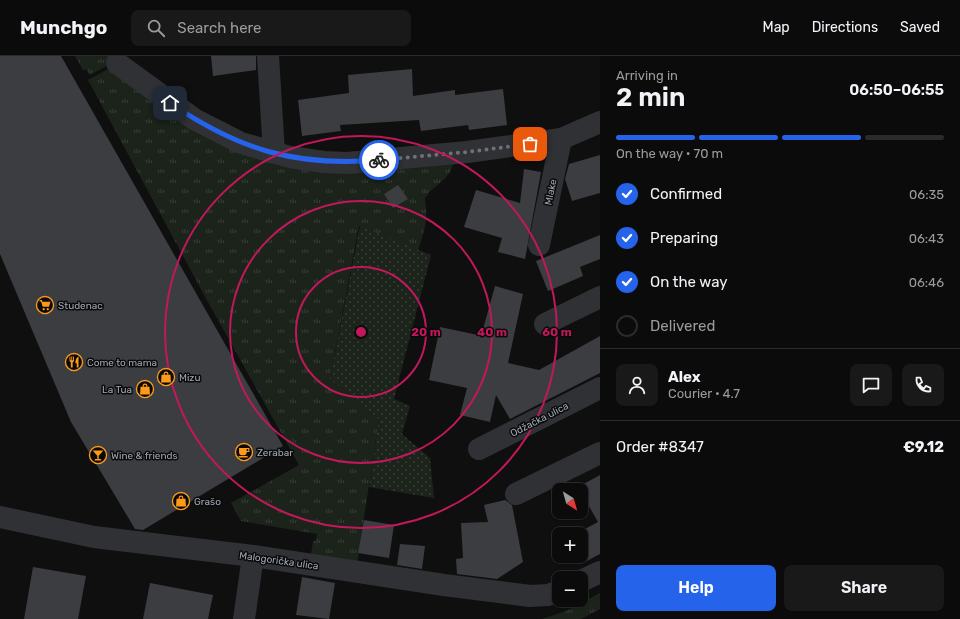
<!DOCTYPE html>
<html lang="en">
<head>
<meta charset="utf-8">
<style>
  body { margin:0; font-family:Rubik,sans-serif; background:#19191a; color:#f1f3f6; height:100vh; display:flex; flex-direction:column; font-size:15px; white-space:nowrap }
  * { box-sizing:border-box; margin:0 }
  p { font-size:13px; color:#9a9b9d }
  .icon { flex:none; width:22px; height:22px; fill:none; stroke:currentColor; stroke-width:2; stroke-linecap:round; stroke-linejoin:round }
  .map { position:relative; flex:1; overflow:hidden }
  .panel { display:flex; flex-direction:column; background:#0b0b0c; width:360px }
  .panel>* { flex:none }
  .needle { width:26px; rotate:143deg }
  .controls { position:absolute; left:552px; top:427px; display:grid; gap:8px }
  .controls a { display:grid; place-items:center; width:36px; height:36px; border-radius:8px; background:#0b0b0c; box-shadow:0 1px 3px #0004,0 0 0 1px #2b2b2d; font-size:20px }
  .pin { position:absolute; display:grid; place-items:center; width:34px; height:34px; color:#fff; margin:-17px; border-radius:8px; box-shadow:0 2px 6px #0006 }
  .courier { position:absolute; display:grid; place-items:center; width:40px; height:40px; margin:-20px; border:3px solid #2563eb; border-radius:50%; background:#fff; color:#222; box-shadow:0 1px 5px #0007 }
  .headline em { font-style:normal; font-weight:600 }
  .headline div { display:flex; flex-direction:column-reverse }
  .headline { display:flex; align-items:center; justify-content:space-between; height:68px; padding:0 16px }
  h1 { font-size:26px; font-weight:600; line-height:30px }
  .bar { display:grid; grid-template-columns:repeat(4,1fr); gap:6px 4px; align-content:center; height:48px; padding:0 16px }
  .bar i { height:5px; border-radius:3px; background:#2b2b2d }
  .bar .active { background:#2563eb }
  .bar p { grid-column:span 4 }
  .line { display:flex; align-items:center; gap:10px; padding:0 16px; border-top:1px solid #2b2b2d }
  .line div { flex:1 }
  .round { display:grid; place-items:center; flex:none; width:42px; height:42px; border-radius:8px; background:#19191a }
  ol { padding:0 16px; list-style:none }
  li { display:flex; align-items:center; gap:12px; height:44px }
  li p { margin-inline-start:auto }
  li .icon { padding:4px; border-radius:50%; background:#2563eb; color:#fff; stroke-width:4 }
  li:last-child { color:#9a9b9d }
  li i { width:22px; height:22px; border:2px solid #2b2b2d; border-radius:50% }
  .primary-button { display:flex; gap:8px; margin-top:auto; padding:8px 16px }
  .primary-button a { flex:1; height:46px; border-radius:8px; background:#2563eb; color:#fff; font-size:16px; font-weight:600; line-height:46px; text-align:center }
  .primary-button a+a { background:#19191a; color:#f1f3f6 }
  header { display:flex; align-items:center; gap:24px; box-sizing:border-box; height:56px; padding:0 20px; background:#0b0b0c; border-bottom:1px solid #2b2b2d }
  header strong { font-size:19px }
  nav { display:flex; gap:22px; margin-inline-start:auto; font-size:14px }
  .search { width:280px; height:36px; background:#19191a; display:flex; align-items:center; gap:10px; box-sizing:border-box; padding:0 14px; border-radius:8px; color:#9a9b9d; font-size:15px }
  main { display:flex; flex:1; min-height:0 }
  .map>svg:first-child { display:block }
  .grass { fill:url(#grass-tufts) }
  .garden { fill:url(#garden-dots) }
  .building { fill:#3b3d40 }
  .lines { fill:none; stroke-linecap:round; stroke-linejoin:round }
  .minor { stroke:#303135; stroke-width:22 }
  .done { stroke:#6d7279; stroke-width:4; stroke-dasharray:0 7.2 }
  .route { stroke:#2563eb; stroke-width:5 }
  .ring { fill:none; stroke:#c2185b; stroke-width:2 }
  .labels { text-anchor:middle; stroke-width:3; stroke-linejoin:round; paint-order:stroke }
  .street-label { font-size:10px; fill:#9fa7b2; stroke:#0a0a0b }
  .poi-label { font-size:10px; fill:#9fa7b2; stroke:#0a0a0b; text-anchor:start }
  .centre { fill:#c2185b; stroke:#0a0a0b; stroke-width:2 }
  .ring-label { font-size:12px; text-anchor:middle; font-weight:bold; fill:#c2185b; stroke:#0a0a0b; stroke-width:3; stroke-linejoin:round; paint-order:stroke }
</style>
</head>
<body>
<header>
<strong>Munchgo</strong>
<div class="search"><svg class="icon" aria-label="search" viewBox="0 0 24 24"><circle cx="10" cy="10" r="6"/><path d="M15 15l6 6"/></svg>Search here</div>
<nav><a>Map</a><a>Directions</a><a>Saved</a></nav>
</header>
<main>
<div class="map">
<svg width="600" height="563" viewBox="0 0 600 563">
  <defs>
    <pattern id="grass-tufts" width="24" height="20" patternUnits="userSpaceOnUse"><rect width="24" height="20" fill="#1b231b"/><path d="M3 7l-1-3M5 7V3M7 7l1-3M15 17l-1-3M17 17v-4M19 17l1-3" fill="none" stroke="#39403a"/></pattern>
    <pattern id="garden-dots" width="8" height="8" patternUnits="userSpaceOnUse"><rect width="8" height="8" fill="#1b231b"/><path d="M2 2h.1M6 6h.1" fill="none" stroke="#39403a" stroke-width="1.8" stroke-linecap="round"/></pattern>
  </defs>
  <rect width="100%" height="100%" fill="#0f0f10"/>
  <g class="grass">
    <path d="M75,0H118L116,5L90,19L86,13L83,14Z"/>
    <path d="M115,9L177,57L360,116H375L453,106C452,123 433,129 425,142C428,164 425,174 418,194L359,170L330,323L379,363L357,508L311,499L313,485H316L317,478L241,465L231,447L299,409L203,237L88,24Z"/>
    <path d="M600,537V553L581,563H542L566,555Z"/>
  </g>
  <path class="garden" d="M360,170L431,199L394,343L410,350L402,378L430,402L434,442L369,431L379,363L330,323Z"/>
  <g class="building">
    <path d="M0,0H61L283,390L143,474L135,473L71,366L0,198Z"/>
    <path d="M211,0H256V14L213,20Z"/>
    <path d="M412,13L413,40L455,34V39L503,33L507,69L469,74L468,69L421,75L419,64L340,69L341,75L302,80L298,44L349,37L348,19Z"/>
    <path d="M600,99V137L572,145L565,123L569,108Z"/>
    <path d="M524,113L541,116L525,203L498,196L502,182L464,171L476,134L520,147Z"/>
    <path d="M398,129L408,143L393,152L384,138Z"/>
    <path d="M600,179V203L580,211L583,220L548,235L536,205Z"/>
    <path d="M495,230L523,238L508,307L539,314L600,280V317L510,363L496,339L490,366L460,359L467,332L429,324L440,271L478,279L479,273H483Z"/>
    <path d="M600,419V498L581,508V475L598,466L578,431Z"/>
    <path d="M505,444L512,449L523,506L497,523L457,518L456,503L463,502L461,467L488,466L484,449Z"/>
    <path d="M364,464L394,469L389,502L358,497Z"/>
    <path d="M400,488L425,490L422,513L397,509Z"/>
    <path d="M33,511L86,520L78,563H24Z"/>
    <path d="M302,521L335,527L329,563L296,559Z"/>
    <path d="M150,527L213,539L208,563H143Z"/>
  </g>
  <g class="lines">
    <g class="minor">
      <path d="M268,0L274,97"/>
      <path d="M117,7L194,63L241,87L290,101L324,106L347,107L467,96L561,83L600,66"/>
      <path d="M539,189L561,83"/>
      <path d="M545,268L600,241"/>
      <path d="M479,393L600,332"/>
      <path d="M516,438L600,397"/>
      <path d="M0,461L94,481L253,500L444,529L530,540L548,539L559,535"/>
      <path d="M581,525L600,516"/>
      <path d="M244,563L253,500"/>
    </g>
  </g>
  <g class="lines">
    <path class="done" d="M379,104L467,96L530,88"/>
    <path class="route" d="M170,47C239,94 296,111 379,104"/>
  </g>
  <g class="ring">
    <circle cx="361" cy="276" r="65"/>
    <circle cx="361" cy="276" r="131"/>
    <circle cx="361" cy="276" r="196"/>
  </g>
  <defs>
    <g id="supermarket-ring" transform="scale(0.9)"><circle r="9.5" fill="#0a0a0b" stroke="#fd9a1a" stroke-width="1.5"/><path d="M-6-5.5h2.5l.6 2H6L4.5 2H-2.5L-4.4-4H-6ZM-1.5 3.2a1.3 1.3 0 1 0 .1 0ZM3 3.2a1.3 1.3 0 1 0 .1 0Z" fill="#fd9a1a"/></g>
    <g id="restaurant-ring" transform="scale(0.9)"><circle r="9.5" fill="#0a0a0b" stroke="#fd9a1a" stroke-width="1.5"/><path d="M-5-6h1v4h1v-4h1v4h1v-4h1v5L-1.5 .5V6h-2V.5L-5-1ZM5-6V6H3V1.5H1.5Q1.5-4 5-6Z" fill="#fd9a1a"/></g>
    <g id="shop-ring" transform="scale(0.9)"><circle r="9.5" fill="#0a0a0b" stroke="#fd9a1a" stroke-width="1.5"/><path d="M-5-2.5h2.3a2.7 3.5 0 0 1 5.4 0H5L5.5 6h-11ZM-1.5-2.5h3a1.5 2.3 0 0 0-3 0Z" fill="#fd9a1a"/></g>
    <g id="cafe-ring" transform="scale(0.9)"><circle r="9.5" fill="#0a0a0b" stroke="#fd9a1a" stroke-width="1.5"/><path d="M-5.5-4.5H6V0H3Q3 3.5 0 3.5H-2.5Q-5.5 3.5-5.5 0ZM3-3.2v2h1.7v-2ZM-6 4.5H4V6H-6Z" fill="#fd9a1a"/></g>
    <g id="bar-ring" transform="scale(0.9)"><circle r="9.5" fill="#0a0a0b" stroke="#fd9a1a" stroke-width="1.5"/><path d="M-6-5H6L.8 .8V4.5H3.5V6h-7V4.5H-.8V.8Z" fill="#fd9a1a"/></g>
  </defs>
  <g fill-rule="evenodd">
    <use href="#supermarket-ring" x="45" y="249"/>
    <use href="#restaurant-ring" x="74" y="306"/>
    <use href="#shop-ring" x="166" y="321"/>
    <use href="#shop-ring" x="145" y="333"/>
    <use href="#cafe-ring" x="244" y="396"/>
    <use href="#bar-ring" x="98" y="399"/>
    <use href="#shop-ring" x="181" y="445"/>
  </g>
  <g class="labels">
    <g class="street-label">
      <text transform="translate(550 136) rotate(-78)" y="4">Mlake</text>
      <text transform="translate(539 363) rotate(-27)" y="4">Odžačka ulica</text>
      <text transform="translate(279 504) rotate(8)" y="4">Malogorička ulica</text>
    </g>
    <g class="poi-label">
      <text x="58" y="253">Studenac</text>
      <text x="87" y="310">Come to mama</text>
      <text x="179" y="325">Mizu</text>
      <text x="132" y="337" text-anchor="end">La Tua</text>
      <text x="257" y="400">Zerabar</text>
      <text x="111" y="403">Wine &amp; friends</text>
      <text x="194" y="449">Grašo</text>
    </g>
  </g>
  <circle cx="361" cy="276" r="6" class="centre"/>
  <g class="ring-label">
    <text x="426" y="280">20 m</text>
    <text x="492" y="280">40 m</text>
    <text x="557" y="280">60 m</text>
  </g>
</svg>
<div class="controls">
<a><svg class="needle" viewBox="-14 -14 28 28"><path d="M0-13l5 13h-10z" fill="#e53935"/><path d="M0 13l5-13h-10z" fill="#9a9b9d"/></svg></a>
<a>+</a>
<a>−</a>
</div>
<div class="pin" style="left:530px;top:88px;background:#ea580c"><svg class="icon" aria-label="bag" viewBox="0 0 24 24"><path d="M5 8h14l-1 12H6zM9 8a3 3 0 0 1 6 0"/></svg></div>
<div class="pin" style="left:170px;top:47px;background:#1f2937"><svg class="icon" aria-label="home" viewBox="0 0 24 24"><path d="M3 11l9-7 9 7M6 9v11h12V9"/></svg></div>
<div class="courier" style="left:379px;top:104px"><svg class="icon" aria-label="bike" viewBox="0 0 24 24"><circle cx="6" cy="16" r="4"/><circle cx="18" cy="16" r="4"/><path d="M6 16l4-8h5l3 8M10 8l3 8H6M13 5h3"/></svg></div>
</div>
<section class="panel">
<div class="headline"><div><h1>2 min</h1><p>Arriving in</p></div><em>06:50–06:55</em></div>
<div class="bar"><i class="active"></i><i class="active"></i><i class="active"></i><i></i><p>On the way · 70 m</p></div>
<ol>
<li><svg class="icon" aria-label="check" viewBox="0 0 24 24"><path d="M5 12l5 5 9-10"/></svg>Confirmed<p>06:35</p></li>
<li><svg class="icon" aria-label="check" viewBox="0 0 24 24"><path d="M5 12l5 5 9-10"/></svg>Preparing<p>06:43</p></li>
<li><svg class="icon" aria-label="check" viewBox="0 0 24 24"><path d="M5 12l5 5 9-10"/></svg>On the way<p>06:46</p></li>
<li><i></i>Delivered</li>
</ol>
<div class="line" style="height:72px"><a class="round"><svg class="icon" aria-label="person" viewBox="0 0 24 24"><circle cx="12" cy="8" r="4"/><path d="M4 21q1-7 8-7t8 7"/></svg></a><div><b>Alex</b><p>Courier · 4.7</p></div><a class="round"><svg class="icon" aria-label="chat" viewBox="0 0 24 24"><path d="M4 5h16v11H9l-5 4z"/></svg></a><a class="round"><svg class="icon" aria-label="phone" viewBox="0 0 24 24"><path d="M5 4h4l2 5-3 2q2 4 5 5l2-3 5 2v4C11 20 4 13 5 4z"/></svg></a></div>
<div class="line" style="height:52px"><div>Order #8347</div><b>€9.12</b></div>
<div class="primary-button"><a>Help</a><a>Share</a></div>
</section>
</main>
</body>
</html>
